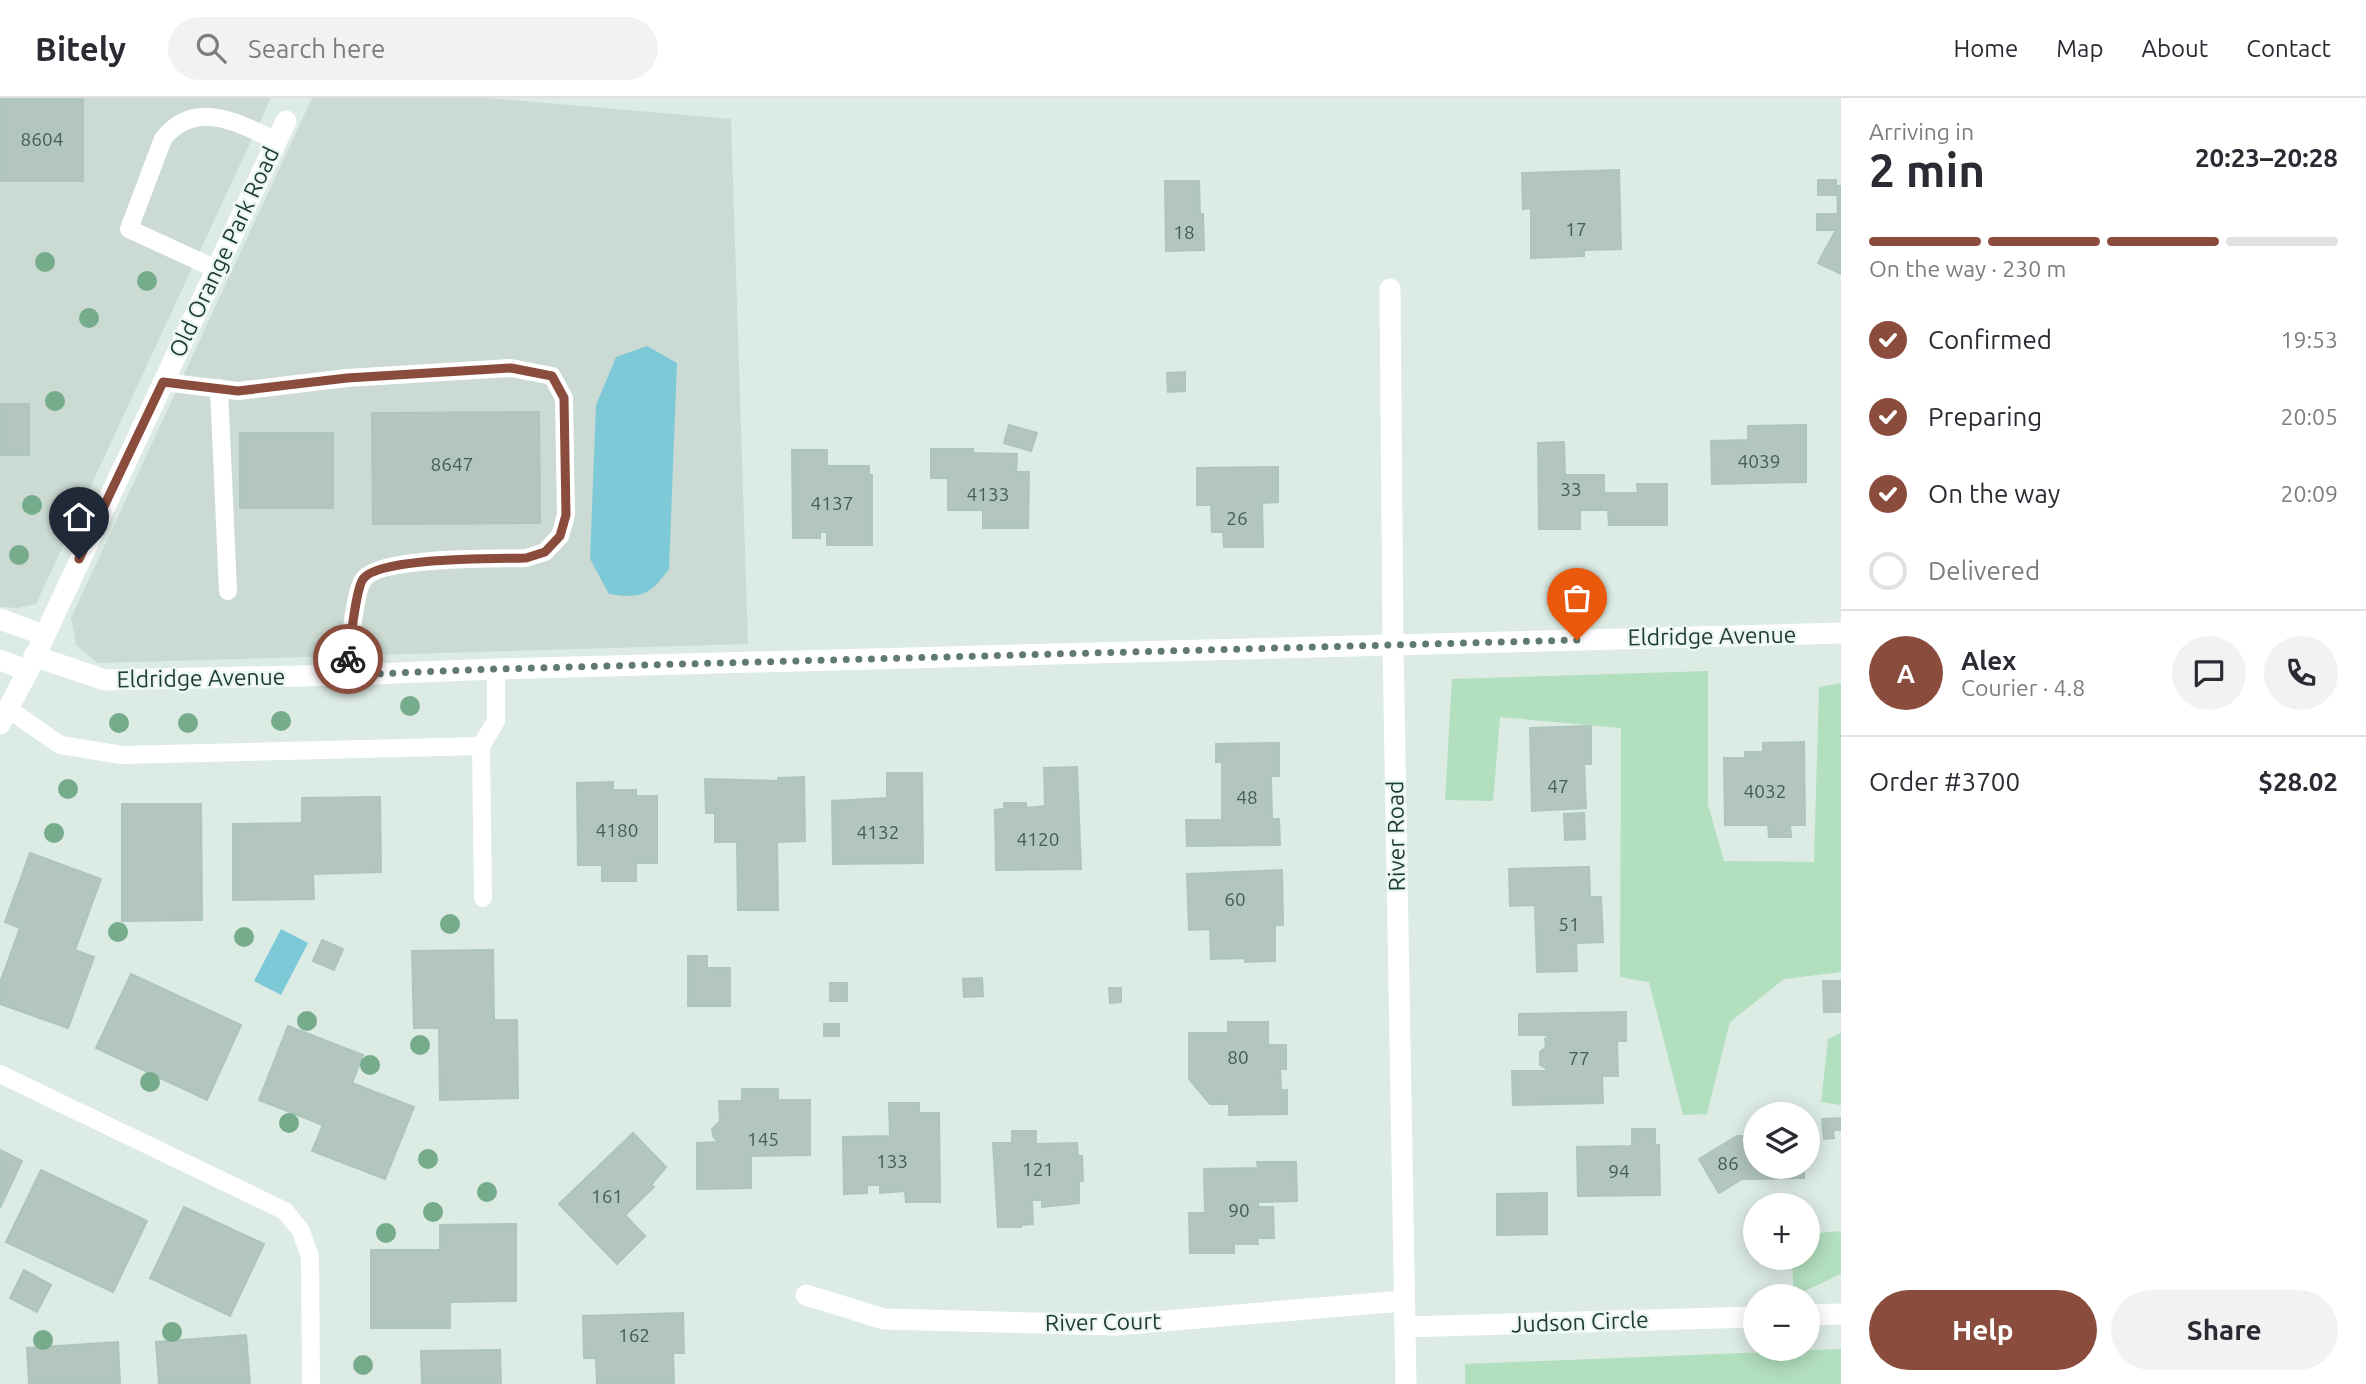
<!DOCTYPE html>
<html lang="en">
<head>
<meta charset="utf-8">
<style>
  body { margin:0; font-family:Ubuntu,sans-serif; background:#f2f2f3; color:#2b2b33; height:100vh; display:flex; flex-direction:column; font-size:26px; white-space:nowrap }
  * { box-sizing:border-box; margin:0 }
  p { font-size:23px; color:#7c7c81 }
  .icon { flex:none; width:38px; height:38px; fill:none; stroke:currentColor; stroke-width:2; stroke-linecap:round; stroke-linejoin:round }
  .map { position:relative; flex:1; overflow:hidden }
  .panel { display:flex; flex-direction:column; background:#fff; width:525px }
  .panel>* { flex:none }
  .tools { position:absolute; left:1743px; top:1004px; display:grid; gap:14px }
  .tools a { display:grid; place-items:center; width:77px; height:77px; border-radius:50%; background:#fff; box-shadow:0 4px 18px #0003; font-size:35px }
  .pin { position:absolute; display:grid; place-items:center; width:60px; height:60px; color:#fff; margin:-72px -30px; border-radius:50% 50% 50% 0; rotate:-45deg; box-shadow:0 0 7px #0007 }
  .pin .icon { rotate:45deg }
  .courier { position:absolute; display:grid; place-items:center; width:70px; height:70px; margin:-35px; border:5px solid #8a4c3c; border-radius:50%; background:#fff; color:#222; box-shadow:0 2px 9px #0007 }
  .headline em { font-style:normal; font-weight:600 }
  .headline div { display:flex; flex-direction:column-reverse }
  .headline { display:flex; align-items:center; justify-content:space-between; height:119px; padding:0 28px }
  h1 { font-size:46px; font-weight:600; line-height:52px }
  .bar { display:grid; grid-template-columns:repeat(4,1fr); gap:10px 7px; align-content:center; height:84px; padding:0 28px }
  .bar i { height:9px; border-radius:5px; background:#e1e1e2 }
  .bar .active { background:#8a4c3c }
  .bar p { grid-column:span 4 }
  .line { display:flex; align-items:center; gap:18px; padding:0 28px; border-top:2px solid #e1e1e2 }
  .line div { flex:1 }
  .round { display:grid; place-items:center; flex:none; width:74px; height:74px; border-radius:37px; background:#f2f2f3 }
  ol { padding:0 28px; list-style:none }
  li { display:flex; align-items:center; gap:21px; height:77px }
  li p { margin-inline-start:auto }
  li .icon { padding:7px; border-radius:50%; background:#8a4c3c; color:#fff; stroke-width:4 }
  li:last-child { color:#7c7c81 }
  li i { width:38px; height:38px; border:4px solid #e1e1e2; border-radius:50% }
  .primary-button { display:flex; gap:14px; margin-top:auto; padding:14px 28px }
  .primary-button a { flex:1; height:80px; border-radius:42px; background:#8a4c3c; color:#fff; font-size:28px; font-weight:600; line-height:80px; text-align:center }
  .primary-button a+a { background:#f2f2f3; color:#2b2b33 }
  header { display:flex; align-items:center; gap:42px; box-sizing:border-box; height:98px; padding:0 35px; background:#fff; border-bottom:2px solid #e1e1e2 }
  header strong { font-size:33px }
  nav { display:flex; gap:38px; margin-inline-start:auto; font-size:24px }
  .search { width:490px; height:63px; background:#f2f2f3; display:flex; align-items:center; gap:18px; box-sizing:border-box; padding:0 24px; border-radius:38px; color:#7c7c81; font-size:26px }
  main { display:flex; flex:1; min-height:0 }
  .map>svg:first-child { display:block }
  .built { fill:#cbdbd3 }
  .green { fill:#b2dfbe }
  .water { fill:#7dc9d7 }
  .building { fill:#b2c6bd; stroke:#aec5bc; stroke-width:2 }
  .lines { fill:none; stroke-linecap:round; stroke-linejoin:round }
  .lane { stroke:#fff; stroke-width:18 }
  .street { stroke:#fff; stroke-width:21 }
  .tree { fill:#76ab8b }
  .done { stroke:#607971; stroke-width:7; stroke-dasharray:0 12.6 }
  .route { stroke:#8a4c3c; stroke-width:9 }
  .labels { text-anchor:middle; stroke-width:5; stroke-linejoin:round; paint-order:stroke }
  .number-label { font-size:19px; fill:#425e56 }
  .street-label { font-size:23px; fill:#1d3b33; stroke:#edf7f2 }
</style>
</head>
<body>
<header>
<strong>Bitely</strong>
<div class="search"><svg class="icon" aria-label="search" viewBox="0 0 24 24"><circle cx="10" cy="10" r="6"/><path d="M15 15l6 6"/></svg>Search here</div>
<nav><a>Home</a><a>Map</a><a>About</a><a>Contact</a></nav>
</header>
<main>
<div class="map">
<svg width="1841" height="1286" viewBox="0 0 1841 1286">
  <rect width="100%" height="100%" fill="#dcebe4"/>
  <g class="built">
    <path d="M0,0H271L36,506L18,510L0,509Z"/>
    <path d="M312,0H487L731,21L748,546L98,565L76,547L71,520Z"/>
  </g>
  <g class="green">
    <path d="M1708,573V707L1724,763L1814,764L1819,589L1841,585V874L1784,881L1730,924L1707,1016L1683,1017L1649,884L1620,879L1621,630L1500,619L1493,703L1445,702L1452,581Z"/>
    <path d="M1841,935V1007L1821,1004L1828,941Z"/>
    <path d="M1841,1133V1176L1794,1198L1792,1160H1808V1136Z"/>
    <path d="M1841,1251V1286H1465V1266Z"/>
  </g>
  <g class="water">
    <path d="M647,248L677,265L669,471C650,497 642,501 609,496L590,461L596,307L616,259Z"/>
    <path d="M281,831L308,845L281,897L254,883Z"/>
  </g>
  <g class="building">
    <rect x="0" y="0" width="83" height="83"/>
    <path d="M1619,72L1621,151L1584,152V158L1531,160V110L1523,111L1522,75Z"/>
    <rect x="1818" y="82" width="18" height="15"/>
    <path d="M1165,83H1199L1200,116H1203L1204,152L1166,153Z"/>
    <path d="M1837,88H1841V176L1818,165L1836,132H1817V116H1838Z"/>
    <path d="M1185,274V293L1168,294L1167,275Z"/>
    <rect x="0" y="306" width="29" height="51"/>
    <path d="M539,314L540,425L373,426L372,315Z"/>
    <path d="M1009,327L1037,335L1031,353L1004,345Z"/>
    <path d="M1806,327V384L1712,386L1711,343L1748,342V328Z"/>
    <rect x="240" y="335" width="93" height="75"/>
    <path d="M1564,344L1565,377H1604V395H1638L1637,386H1667V427H1609L1608,412H1580V431H1539L1538,345Z"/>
    <path d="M931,351H973V355L1017,356L1016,374H1029L1028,430H983V412H948V380H931Z"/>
    <path d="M792,352H827V368H869V377H872V447H827V434H820V440H793Z"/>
    <path d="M1278,369V404L1262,405L1263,449H1224L1223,434H1212L1211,407H1197V370Z"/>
    <path d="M1591,628V666H1584L1586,710L1532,713L1530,630Z"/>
    <path d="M1804,644L1805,727H1790L1791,739H1769L1768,727H1725L1724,660H1745V654H1763V645Z"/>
    <path d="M1279,645V678H1271L1272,721H1279L1280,747L1187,748L1186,722H1222V664H1216V646Z"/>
    <path d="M1077,669L1081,771L996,772L995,712L1004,711V705H1026V710L1045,708L1044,670Z"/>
    <path d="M887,675H922L923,765L833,766L832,703L887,700Z"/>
    <path d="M804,679L805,743L777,744L778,812H738L737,744H715V715H706L705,681L778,683V680Z"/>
    <path d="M613,684V692H636V698H657V765H636V783H602V767H578L577,685Z"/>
    <path d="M380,699L381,774L313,776L314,801L233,802V726L302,725V700Z"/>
    <path d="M122,706H201L202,822L122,823Z"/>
    <path d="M1584,715L1585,741L1565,742L1564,716Z"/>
    <path d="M30,755L101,781L75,852L94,859L68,930L0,906V885L20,830L5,824Z"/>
    <path d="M1589,769L1590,799H1601L1603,844L1576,845L1577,873L1537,874L1535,807L1510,808L1509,771Z"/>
    <path d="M1282,772L1283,827H1275V863L1245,864V860L1211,861L1210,831L1189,832L1187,776Z"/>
    <path d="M322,842L343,851L334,872L313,863Z"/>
    <path d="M493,852L494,922H517L518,1000L440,1002L439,930H414L412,853Z"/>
    <path d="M688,858H707V870H730V908H688Z"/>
    <path d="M131,876L241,927L207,1002L96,950Z"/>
    <path d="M982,880L983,898L964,899L963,881Z"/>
    <path d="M1823,883H1841V914H1824Z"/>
    <rect x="830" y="885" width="17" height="18"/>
    <path d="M1109,890H1121V904L1110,905Z"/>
    <path d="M1626,914V943H1617L1618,978H1602L1603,1005L1513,1007L1512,973H1546V970L1540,967V954L1546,949L1545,941L1550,937H1519V916Z"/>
    <path d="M1228,924H1268V947H1286V971H1280L1281,992H1287V1016L1229,1017V1006H1210L1189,981V935H1228Z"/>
    <rect x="824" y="926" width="15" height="12"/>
    <path d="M288,928L363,957L352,985L414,1009L385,1081L312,1053L323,1027L259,1002Z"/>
    <path d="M742,991H778V1002H810V1057L751,1058V1090L697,1091V1045L718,1044L713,1038L712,1031L720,1023L719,1003H742Z"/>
    <path d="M889,1005H919V1015H939L940,1104H906L905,1093L880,1095V1087H867V1095L844,1096L843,1039L890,1038Z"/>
    <path d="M1841,1020V1032H1833L1834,1040L1824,1041L1822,1021Z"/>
    <path d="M1749,1030H1755V1069H1804V1080L1742,1081L1719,1095L1699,1061L1737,1038H1749Z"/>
    <path d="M1632,1031H1655V1047H1659L1660,1097L1578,1098L1577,1049L1632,1048Z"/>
    <path d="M1012,1033H1036V1046L1077,1045L1078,1058H1082L1083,1083H1079V1105L1042,1109V1102H1032L1033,1126L1021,1127V1129H998L993,1045H1012Z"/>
    <path d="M633,1035L666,1069L651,1087L654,1089L625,1117L645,1138L617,1166L559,1106Z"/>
    <path d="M0,1052L22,1063L0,1110Z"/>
    <path d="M1257,1064H1296L1297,1103L1258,1104V1109H1273L1274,1140H1257L1258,1146H1234V1155H1190L1189,1115H1205L1204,1071L1258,1070Z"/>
    <path d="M41,1072L147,1123L113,1194L6,1144Z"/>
    <path d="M1547,1095V1136L1497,1137V1096Z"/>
    <path d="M184,1109L264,1146L230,1218L150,1180Z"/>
    <path d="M516,1126V1203L450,1204V1230H371V1152H440V1127Z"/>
    <path d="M24,1172L51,1187L37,1214L10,1200Z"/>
    <path d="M683,1215L684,1255H673L674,1286H597L596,1260H584L583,1218Z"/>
    <path d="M246,1237L250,1286H159L156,1244Z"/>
    <path d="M118,1244L120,1286H29L27,1250Z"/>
    <path d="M500,1252L501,1286H422L421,1253Z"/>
  </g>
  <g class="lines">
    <g class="lane">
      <path d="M216,171L129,131L163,41C195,0 239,25 276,43"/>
      <path d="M163,284L238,293L347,280L511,270L552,278L564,300L566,417L560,438L545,454L526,460C496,461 378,458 363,482C354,495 349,559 346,577"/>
      <path d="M219,290L228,493"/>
      <path d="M7,610L60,647L122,657L481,648L496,623V571"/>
      <path d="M481,648L483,800"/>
      <path d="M0,976L285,1113L301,1133L310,1159L311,1286"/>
    </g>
    <g class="street">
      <path d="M1390,191L1393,546L1406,1286"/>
      <path d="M0,521L44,537"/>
      <path d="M34,558L105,582L346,577L496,571L1841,535"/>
      <path d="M0,562L28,573"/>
      <path d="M0,626L28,573L286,23"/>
      <path d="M806,1197L884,1221L1116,1227L1403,1203"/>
      <path d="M1808,1217L1841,1216"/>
      <path d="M1405,1229L1755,1219"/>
    </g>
  </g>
  <g class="tree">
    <circle cx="45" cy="164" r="10"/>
    <circle cx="147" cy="183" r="10"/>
    <circle cx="89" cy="220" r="10"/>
    <circle cx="55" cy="303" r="10"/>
    <circle cx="32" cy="407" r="10"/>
    <circle cx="19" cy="457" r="10"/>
    <circle cx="410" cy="608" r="10"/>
    <circle cx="281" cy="623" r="10"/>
    <circle cx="119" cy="625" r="10"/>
    <circle cx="188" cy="625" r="10"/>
    <circle cx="68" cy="691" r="10"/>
    <circle cx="54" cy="735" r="10"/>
    <circle cx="450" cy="826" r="10"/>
    <circle cx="118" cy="834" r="10"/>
    <circle cx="244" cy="839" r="10"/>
    <circle cx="307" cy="923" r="10"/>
    <circle cx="420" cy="947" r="10"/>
    <circle cx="370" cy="967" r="10"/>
    <circle cx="150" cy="984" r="10"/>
    <circle cx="289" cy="1025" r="10"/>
    <circle cx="428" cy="1061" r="10"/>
    <circle cx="487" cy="1094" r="10"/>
    <circle cx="433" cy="1114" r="10"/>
    <circle cx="386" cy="1135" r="10"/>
    <circle cx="172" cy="1234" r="10"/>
    <circle cx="43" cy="1242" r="10"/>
    <circle cx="363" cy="1267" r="10"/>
  </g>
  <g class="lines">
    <path class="done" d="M348,561L346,577L496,571L1577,542"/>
    <path class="route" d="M79,461L163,284L238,293L347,280L511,270L552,278L564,300L566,417L560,438L545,454L526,460C496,461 379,459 363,481C355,493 351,544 348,561"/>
  </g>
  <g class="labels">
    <g class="number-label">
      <text x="42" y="48">8604</text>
      <text x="1576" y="138">17</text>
      <text x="1184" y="141">18</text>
      <text x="1759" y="370">4039</text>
      <text x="452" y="373">8647</text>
      <text x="1571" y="398">33</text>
      <text x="988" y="403">4133</text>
      <text x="832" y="412">4137</text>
      <text x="1237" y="427">26</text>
      <text x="1558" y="695">47</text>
      <text x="1765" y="700">4032</text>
      <text x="1247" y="706">48</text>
      <text x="617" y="739">4180</text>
      <text x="878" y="741">4132</text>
      <text x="1038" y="748">4120</text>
      <text x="1235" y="808">60</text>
      <text x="1569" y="833">51</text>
      <text x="1238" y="966">80</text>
      <text x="1579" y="967">77</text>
      <text x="763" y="1048">145</text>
      <text x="892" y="1070">133</text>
      <text x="1728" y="1072">86</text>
      <text x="1038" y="1078">121</text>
      <text x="1619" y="1080">94</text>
      <text x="607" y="1105">161</text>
      <text x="1239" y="1119">90</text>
      <text x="634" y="1244">162</text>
    </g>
    <g class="street-label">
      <text transform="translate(224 154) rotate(-65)" y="8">Old Orange Park Road</text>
      <text transform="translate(1712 538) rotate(-1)" y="8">Eldridge Avenue</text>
      <text transform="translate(201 580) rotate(-1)" y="8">Eldridge Avenue</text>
      <text transform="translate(1396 738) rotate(-91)" y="8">River Road</text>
      <text transform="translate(1103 1224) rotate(-1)" y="8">River Court</text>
      <text transform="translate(1580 1224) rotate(-2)" y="8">Judson Circle</text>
    </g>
  </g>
</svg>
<div class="tools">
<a><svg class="icon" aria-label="layers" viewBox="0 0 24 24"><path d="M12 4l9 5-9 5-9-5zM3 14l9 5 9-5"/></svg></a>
<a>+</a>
<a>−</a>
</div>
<div class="pin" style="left:1577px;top:542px;background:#ea580c"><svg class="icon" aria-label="bag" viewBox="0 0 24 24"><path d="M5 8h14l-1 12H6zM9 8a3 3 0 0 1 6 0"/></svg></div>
<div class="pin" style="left:79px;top:461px;background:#1f2937"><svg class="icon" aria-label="home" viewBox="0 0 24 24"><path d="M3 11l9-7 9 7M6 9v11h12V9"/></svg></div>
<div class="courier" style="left:348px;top:561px"><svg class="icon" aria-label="bike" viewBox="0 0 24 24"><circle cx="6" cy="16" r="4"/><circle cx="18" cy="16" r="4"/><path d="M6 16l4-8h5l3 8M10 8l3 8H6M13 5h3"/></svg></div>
</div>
<section class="panel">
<div class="headline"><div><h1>2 min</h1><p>Arriving in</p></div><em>20:23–20:28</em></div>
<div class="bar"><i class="active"></i><i class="active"></i><i class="active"></i><i></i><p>On the way · 230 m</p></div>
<ol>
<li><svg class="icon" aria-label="check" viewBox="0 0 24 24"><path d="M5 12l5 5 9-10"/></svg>Confirmed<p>19:53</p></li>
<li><svg class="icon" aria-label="check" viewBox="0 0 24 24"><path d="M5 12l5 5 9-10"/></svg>Preparing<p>20:05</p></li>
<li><svg class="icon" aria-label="check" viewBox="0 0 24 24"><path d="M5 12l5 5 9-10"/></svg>On the way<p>20:09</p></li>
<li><i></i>Delivered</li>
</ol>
<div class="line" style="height:126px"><b class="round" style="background:#8a4c3c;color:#fff">A</b><div><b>Alex</b><p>Courier · 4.8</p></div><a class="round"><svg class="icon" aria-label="chat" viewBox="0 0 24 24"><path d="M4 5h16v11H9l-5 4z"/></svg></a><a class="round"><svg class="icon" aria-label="phone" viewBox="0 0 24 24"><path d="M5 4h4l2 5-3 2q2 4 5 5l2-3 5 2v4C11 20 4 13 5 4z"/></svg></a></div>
<div class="line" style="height:91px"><div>Order #3700</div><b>$28.02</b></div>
<div class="primary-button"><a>Help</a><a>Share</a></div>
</section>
</main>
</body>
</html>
